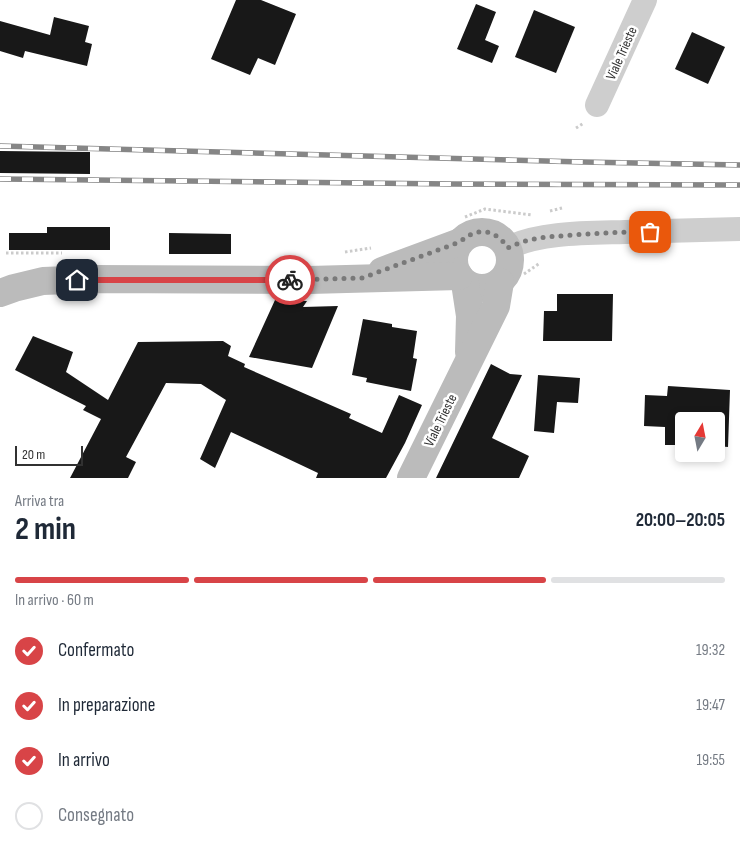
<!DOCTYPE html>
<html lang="it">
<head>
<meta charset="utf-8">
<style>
  body { margin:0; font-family:"Sofia Sans Condensed",sans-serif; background:#f2f2f3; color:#1f2937; height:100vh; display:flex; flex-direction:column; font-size:19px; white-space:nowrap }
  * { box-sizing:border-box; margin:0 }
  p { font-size:16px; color:#747a83 }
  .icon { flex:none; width:28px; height:28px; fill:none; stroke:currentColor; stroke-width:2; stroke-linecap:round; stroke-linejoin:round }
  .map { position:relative; height:478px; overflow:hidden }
  .sheet { display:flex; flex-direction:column; background:#fff; flex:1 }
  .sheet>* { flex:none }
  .needle { width:32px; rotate:10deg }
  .tools { position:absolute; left:675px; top:412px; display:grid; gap:10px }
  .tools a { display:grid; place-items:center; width:50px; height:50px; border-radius:5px; background:#fff; box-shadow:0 2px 8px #0003; font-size:25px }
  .scale { position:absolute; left:15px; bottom:12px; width:68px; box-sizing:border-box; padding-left:5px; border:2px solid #313131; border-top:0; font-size:14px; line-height:18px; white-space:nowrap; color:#313131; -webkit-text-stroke:4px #fff; paint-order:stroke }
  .pin { position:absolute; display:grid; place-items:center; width:42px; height:42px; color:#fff; margin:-21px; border-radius:10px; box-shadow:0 2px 8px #0006 }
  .courier { position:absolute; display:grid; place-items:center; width:50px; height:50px; margin:-25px; border:4px solid #d84447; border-radius:50%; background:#fff; color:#222; box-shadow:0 1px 6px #0007 }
  .overview em { font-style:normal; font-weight:700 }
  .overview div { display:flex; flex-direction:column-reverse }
  .overview { display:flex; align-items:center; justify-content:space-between; height:85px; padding:0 15px }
  h1 { font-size:32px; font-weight:700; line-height:38px }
  .bar { display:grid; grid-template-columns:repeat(4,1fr); gap:8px 5px; align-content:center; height:60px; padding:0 15px }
  .bar i { height:6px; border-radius:4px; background:#e0e1e3 }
  .bar .current { background:#d84447 }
  .bar p { grid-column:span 4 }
  ol { padding:0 15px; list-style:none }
  li { display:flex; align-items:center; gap:15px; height:55px }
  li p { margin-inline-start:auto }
  li .icon { padding:5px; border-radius:50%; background:#d84447; color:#fff; stroke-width:4 }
  li:last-child { color:#747a83 }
  li i { width:28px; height:28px; border:2px solid #e0e1e3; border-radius:50% }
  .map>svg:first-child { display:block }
  .building { fill:#181818 }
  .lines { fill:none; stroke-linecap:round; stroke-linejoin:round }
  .path { stroke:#cbcbcb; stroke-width:3; stroke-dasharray:2.5 2.5; stroke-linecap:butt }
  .street { stroke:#cecece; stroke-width:24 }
  .secondary { stroke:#bbb; stroke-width:28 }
  .rail-casing { stroke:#868686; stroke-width:5.5 }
  .rail { stroke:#fff; stroke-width:4; stroke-dasharray:11; stroke-linecap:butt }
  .done { stroke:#797979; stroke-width:5; stroke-dasharray:0 9 }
  .route { stroke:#d84447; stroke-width:6 }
  .labels { text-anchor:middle; stroke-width:5; stroke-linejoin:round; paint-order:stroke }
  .street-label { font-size:14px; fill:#313131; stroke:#fff }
</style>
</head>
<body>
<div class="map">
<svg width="740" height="478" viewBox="0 0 740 478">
  <rect width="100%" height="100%" fill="#fff"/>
  <g class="building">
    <path d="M236,0H261L296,14L275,65L258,58L250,75L211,59Z"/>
    <path d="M476,4L496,12L485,40L499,46L492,63L457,49Z"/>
    <path d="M534,10L575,27L556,73L515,57Z"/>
    <path d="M54,17L89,26L85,42L92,44L87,66L25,51L23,58L0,51V21L50,35Z"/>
    <path d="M692,32L725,47L708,84L675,69Z"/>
    <path d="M0,151L90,152V174L0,173Z"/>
    <path d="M47,227H110V250H9V233H47Z"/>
    <path d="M169,233L231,234V254H169Z"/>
    <path d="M557,294H613L612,341H543L544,311H557Z"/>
    <path d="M275,300L307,301L303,307L338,306L312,368L249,357Z"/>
    <path d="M363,319L392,324V327L417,331L413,358L417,359L411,391L366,382L367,378L352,375Z"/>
    <path d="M33,336L73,352L66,372L108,400L138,342L223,341L231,346L228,356L245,364L244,367L351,414L349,418L382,433L399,395L422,405L405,443L386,478H316L318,473L231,432L215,468L200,459L226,400L201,384L166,383L126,457L136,462L128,478H70L101,419L83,410L86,406L15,370Z"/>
    <path d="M491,364L510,374L522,375L492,438L529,456L519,478H436Z"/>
    <path d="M538,375L580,378L578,403L557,402L554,433L534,431Z"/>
    <path d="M668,386L730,390L728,447L716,446V421H684V445H665V427L644,426L645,395L667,396Z"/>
  </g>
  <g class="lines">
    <g class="path">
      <path d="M576,128L584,123"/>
      <path d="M550,211L562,208"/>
      <path d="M465,217L485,209L532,215"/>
      <path d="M345,252L371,248"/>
      <path d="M6,253H62"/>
      <path d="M524,274L540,263"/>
    </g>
    <g class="street">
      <path d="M597,105L645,0"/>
      <path d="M508,248C539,232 589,233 625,232C663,231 702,230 740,229"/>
    </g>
    <g class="secondary">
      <circle cx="482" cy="260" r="28"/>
      <path d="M382,271L460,242"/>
      <path d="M465,283L470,316L469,352"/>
      <path d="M0,293L14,288L43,281L94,279L309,280L459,276"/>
      <path d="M411,478L496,306L500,282"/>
    </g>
    <g class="rail-casing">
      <g id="rail">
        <path d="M0,146L583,162L740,165"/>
        <path d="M0,179L451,184L740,185"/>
      </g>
    </g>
    <use href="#rail" class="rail"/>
  </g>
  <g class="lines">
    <path class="done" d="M290,280L362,278L460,242C478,226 495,229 508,248C529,237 549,237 572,235C598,233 624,232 650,232"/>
    <path class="route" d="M77,280H290"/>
  </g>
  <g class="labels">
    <g class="street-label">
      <text transform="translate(621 53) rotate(-66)" y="5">Viale Trieste</text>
      <text transform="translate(440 420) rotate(-64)" y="5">Viale Trieste</text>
    </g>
  </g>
</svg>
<div class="tools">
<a><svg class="needle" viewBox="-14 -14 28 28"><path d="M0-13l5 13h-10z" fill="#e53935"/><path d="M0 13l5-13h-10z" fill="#747a83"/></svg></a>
</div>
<div class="scale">20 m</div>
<div class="pin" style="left:650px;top:232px;background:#ea580c"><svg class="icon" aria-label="bag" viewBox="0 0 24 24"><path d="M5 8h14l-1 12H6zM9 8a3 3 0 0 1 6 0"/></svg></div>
<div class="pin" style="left:77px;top:280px;background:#1f2937"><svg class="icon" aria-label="home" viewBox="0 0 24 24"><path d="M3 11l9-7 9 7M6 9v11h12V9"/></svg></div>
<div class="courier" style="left:290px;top:280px"><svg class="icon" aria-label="bike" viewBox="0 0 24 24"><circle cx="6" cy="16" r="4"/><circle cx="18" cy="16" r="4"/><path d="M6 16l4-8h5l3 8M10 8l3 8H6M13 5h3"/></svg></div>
</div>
<section class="sheet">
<div class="overview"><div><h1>2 min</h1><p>Arriva tra</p></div><em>20:00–20:05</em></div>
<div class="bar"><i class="current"></i><i class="current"></i><i class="current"></i><i></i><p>In arrivo · 60 m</p></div>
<ol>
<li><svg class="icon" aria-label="check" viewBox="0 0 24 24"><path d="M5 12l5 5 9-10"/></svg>Confermato<p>19:32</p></li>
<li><svg class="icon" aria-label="check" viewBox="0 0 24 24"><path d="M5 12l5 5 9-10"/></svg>In preparazione<p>19:47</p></li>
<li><svg class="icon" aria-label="check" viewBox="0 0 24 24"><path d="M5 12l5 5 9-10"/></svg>In arrivo<p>19:55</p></li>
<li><i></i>Consegnato</li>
</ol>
</section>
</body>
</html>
